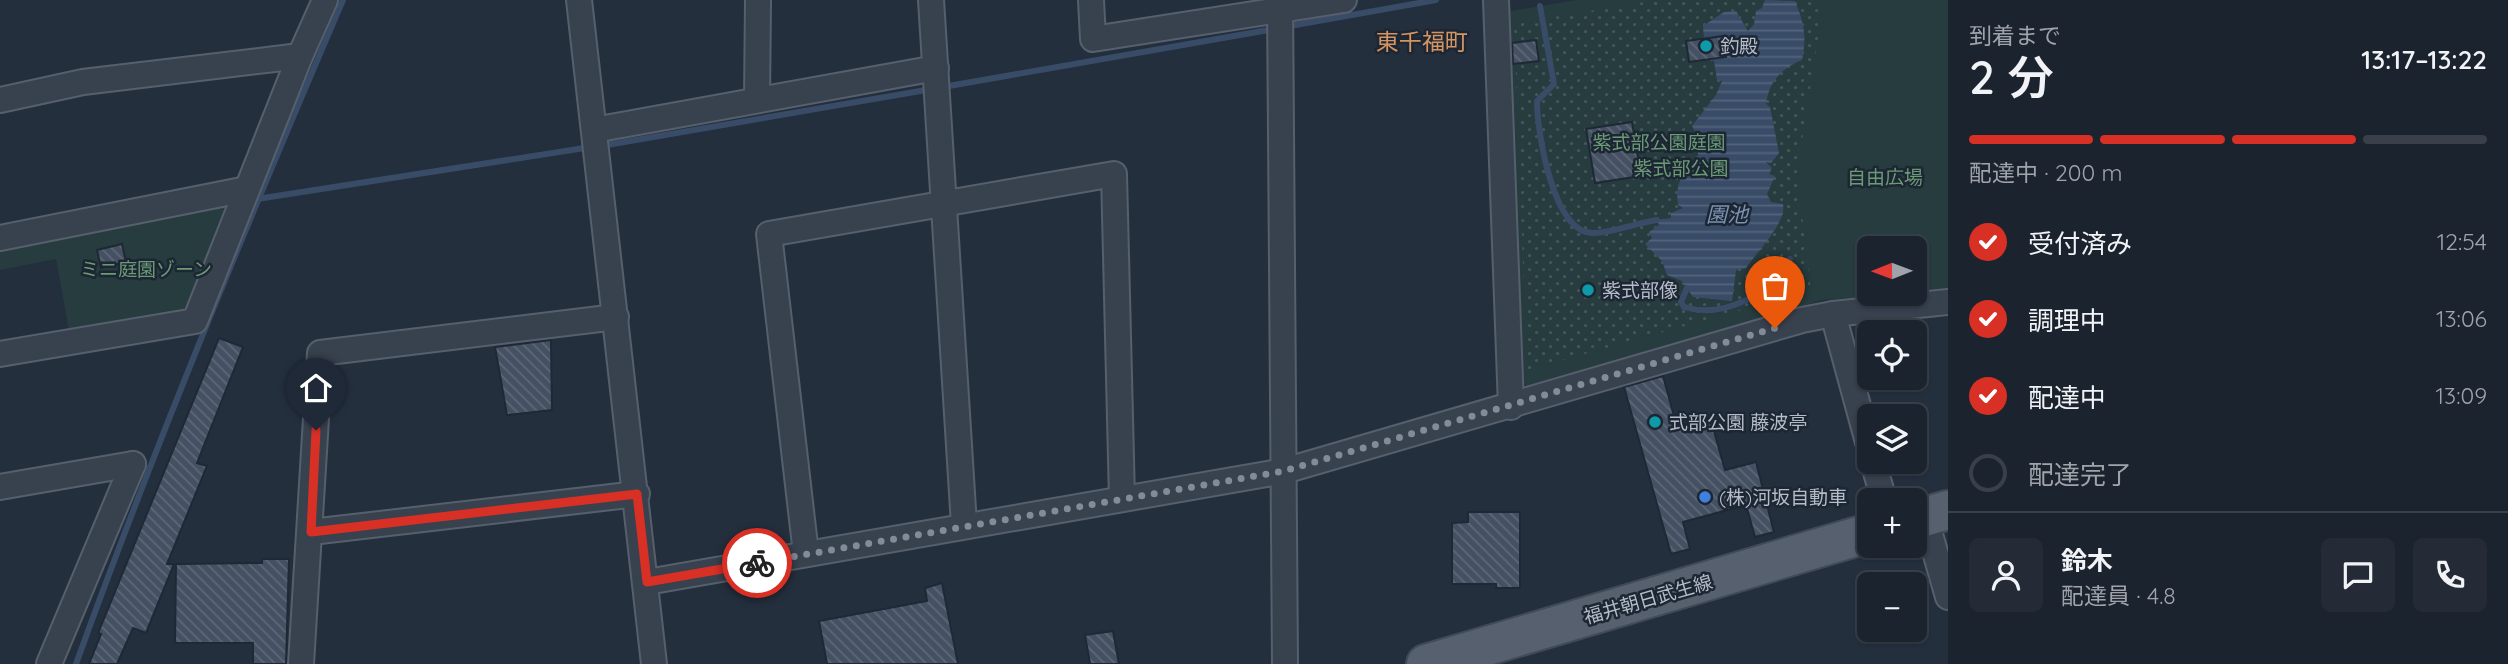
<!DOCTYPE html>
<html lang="ja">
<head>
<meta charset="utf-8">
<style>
  body { margin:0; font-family:Quicksand,"Noto Sans JP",sans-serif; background:#242b36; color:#f1f3f6; height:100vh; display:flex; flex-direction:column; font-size:26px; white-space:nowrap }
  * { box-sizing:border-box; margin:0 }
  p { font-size:23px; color:#a0a4aa }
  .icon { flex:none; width:38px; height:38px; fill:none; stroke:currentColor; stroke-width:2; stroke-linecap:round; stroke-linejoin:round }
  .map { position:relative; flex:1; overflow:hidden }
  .sheet { display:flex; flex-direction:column; background:#1b232e; width:560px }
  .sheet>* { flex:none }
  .needle { width:46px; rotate:269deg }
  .fabs { position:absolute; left:1857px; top:236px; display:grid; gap:14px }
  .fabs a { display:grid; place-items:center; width:70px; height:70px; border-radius:10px; background:#1b232e; box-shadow:0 2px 5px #0004,0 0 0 2px #39404a; font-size:35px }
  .pin { position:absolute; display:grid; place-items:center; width:60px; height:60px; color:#fff; margin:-72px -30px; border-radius:50% 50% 50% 0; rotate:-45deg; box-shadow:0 0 7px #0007 }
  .pin .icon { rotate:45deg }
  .courier { position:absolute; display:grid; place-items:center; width:70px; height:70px; margin:-35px; border:5px solid #d93025; border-radius:50%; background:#fff; color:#222; box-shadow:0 2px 9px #0007 }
  .summary em { font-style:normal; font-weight:600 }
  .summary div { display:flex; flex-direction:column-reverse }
  .summary { display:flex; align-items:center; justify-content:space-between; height:119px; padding:0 21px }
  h1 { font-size:46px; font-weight:600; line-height:52px }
  .bar { display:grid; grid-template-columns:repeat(4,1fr); gap:10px 7px; align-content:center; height:84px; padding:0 21px }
  .bar i { height:9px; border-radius:5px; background:#39404a }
  .bar .on { background:#d93025 }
  .bar p { grid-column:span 4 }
  .line { display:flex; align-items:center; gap:18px; padding:0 21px; border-top:2px solid #39404a }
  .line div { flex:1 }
  .round { display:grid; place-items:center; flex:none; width:74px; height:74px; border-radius:10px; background:#242b36 }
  ol { padding:0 21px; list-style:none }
  li { display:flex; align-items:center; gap:21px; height:77px }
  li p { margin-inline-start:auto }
  li .icon { padding:7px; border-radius:50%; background:#d93025; color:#fff; stroke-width:4 }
  li:last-child { color:#a0a4aa }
  li i { width:38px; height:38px; border:4px solid #39404a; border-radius:50% }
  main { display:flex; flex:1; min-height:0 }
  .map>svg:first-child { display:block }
  .green { fill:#263c3f }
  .garden { fill:url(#garden-dots) }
  .water { fill:url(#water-rules) }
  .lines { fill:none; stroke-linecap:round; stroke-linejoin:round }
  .stream { stroke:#394c67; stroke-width:6 }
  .building { fill:url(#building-back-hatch); stroke:#1f2835; stroke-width:2 }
  .minor-casing { stroke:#565f6c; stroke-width:28 }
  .primary-casing { stroke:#414a57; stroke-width:42 }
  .minor { stroke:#38414e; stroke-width:24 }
  .primary { stroke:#56606e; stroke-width:38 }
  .done { stroke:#828b98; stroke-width:7; stroke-dasharray:0 12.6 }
  .route { stroke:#d93025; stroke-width:9 }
  .culture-dot { fill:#0f9aa8; stroke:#1d2633; stroke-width:2.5 }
  .shop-dot { fill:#3f7fe0; stroke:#1d2633; stroke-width:2.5 }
  .labels { text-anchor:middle; stroke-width:5; stroke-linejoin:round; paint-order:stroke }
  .poi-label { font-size:19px; fill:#b4bcc9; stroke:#1d2633; text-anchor:start }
  .park-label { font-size:19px; fill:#6b9a76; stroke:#1d2633 }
  .street-label { font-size:19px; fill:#b4bcc9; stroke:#1d2633 }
  .water-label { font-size:21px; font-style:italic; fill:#7c92b1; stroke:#1d2633 }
  .quarter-label { font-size:23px; fill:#d59563; stroke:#1d2633 }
</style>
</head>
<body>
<main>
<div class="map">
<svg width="1948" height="664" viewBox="0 0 1948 664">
  <defs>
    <pattern id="garden-dots" width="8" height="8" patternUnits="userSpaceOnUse" patternTransform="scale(1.75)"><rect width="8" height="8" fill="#263c3f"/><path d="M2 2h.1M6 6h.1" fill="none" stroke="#435659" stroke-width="1.8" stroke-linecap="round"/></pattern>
    <pattern id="water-rules" width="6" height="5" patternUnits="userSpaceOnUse" patternTransform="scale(1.75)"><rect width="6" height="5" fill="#394c67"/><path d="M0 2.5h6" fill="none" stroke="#53647b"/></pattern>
    <pattern id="building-back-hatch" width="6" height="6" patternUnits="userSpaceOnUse" patternTransform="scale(1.75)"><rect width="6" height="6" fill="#455162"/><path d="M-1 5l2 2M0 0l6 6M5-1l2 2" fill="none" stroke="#5d6877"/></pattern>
  </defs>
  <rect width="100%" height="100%" fill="#242f3e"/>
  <g class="green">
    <path d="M1577,0H1948V290L1915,293L1914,248H1869V294H1901L1822,300L1531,389L1520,381L1505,12Z"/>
    <path d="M223,198L230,205L190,303L176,318L70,336L56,259L0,270V245Z"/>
  </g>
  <path class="garden" d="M1658,0H1818L1821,19L1797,172L1811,291L1527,370L1514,23Z"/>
  <path class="water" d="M1765,0L1795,1C1804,23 1807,36 1802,60C1782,68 1769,81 1766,104L1770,107L1779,153L1771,163L1766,162L1772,168L1769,174L1775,176L1767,194L1771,202L1783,204C1787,222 1757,252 1746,268L1736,270L1732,301L1693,297L1682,281L1667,275L1662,261L1645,244L1652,238L1649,232L1659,225L1657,220L1671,218V213L1683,208L1678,205C1675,185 1681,172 1698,160V137L1692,126L1716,95L1722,81L1717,80L1714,61L1710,59L1726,57L1724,36L1704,39L1703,26L1724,12L1736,11L1748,31L1754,24L1756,11L1762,8Z"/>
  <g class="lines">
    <g class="stream">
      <path d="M1540,6L1554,84L1537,101C1537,131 1553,235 1594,233C1615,232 1636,223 1657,220"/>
      <path d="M1284,27L1436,0"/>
      <path d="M943,87L1274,29"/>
      <path d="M601,146L932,89"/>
      <path d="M257,199L591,147"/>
      <path d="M1687,288L1681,302L1684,307C1723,319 1772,294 1790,259"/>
      <path d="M76,664C157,440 249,219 343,0"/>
    </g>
  </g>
  <g class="building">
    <path d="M1724,36L1726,57L1689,62L1686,41Z"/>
    <path d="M1536,40L1539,61L1513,64L1512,43Z"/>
    <path d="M1632,122L1641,176L1595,183L1586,129Z"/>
    <path d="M122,244L126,262L101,268L97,250Z"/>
    <path d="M219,338L243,347L197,463L207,466L167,564H174L146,633L133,628L117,664H89L101,634L98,633Z"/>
    <path d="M551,340L552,410L507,415L495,347Z"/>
    <path d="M1663,376L1677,427L1710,417L1725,470L1756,462L1774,532L1755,537L1746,505L1683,522L1690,549L1671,554L1624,387Z"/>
    <path d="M1468,512H1520V588H1496V584H1452V523L1468,522Z"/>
    <path d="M262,559H289L286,664H253V643H175L176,564L262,563Z"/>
    <path d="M942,583L958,664H827L819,621L927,601L925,588Z"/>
    <path d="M1113,631L1119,664H1090L1085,635Z"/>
  </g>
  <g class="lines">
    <g class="minor-casing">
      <g id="minor">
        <path d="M579,0L654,664"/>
        <path d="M931,0L964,525"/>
        <path d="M1091,0L1093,39L1344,0"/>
        <path d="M1280,0L1285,664"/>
        <path d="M1496,0L1511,407"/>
        <path d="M0,100L83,82L300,56"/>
        <path d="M757,100L758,0"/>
        <path d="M594,130L936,68"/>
        <path d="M0,238L247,189"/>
        <path d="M1833,314L1869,446"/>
        <path d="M0,354L195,321L300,56L325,0"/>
        <path d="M1873,462L1884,500"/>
        <path d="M0,487L133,464"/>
        <path d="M1925,517L1948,597"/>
        <path d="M311,532L637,494"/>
        <path d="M806,554L769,234L1114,174L1122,499"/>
        <path d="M647,582L1284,471L1802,320L1833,314L1948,302"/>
        <path d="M49,664L133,464"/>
        <path d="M301,664L320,353L616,317"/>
      </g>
    </g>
    <g class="primary-casing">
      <g id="primary">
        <path d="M1914,520L1948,510"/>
        <path d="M1426,664L1869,533"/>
      </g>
    </g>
    <use href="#minor" class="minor"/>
    <use href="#primary" class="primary"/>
  </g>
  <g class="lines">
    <path class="done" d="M757,563L1284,471L1775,328"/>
    <path class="route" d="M316,430L311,532L637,494L647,582L757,563"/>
  </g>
  <g class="culture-dot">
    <circle cx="1706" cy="46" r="7"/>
    <circle cx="1588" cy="290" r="7"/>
    <circle cx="1655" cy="422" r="7"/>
  </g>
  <circle class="shop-dot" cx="1705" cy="497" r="7"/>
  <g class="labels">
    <g class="poi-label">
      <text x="1720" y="53">釣殿</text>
      <text x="1602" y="297">紫式部像</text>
      <text x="1669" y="429">式部公園 藤波亭</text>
      <text x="1719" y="504">(株)河坂自動車</text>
    </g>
    <g class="park-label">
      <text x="1659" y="149">紫式部公園庭園</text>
      <text x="1681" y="175">紫式部公園</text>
      <text x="1885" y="184">自由広場</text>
      <text x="146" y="276">ミニ庭園ゾーン</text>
    </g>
    <g class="street-label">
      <text transform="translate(1648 599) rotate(-16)" y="7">福井朝日武生線</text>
    </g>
    <g class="water-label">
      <text x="1727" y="222">園池</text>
    </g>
    <g class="quarter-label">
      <text x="1422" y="50">東千福町</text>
    </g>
  </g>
</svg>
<div class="fabs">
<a><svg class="needle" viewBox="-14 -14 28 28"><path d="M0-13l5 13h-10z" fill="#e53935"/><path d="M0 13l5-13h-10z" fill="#a0a4aa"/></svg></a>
<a><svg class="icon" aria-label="locate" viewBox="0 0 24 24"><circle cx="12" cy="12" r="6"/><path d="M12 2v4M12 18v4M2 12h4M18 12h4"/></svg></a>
<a><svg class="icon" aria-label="layers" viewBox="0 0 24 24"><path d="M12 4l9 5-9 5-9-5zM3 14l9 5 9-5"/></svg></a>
<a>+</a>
<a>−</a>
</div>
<div class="pin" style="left:1775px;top:328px;background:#ea580c"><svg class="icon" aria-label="bag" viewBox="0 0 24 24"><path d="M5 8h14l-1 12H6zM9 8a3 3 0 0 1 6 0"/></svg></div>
<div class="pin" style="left:316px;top:430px;background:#1f2937"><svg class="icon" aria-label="home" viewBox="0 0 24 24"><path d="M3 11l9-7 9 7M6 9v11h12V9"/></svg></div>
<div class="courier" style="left:757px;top:563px"><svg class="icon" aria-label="bike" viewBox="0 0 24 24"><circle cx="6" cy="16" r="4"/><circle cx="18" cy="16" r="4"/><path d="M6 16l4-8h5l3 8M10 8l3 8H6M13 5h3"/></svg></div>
</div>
<section class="sheet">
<div class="summary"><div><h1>2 分</h1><p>到着まで</p></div><em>13:17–13:22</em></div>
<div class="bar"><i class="on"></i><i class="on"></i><i class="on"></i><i></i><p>配達中 · 200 m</p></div>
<ol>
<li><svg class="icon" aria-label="check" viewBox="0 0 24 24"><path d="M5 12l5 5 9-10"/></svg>受付済み<p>12:54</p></li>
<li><svg class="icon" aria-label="check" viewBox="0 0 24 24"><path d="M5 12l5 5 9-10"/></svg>調理中<p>13:06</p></li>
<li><svg class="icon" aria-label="check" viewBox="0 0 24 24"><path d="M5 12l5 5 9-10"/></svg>配達中<p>13:09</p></li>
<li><i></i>配達完了</li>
</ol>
<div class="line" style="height:126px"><a class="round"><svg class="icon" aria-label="person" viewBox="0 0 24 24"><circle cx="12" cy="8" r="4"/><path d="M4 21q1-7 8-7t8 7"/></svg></a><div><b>鈴木</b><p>配達員 · 4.8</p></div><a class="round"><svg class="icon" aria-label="chat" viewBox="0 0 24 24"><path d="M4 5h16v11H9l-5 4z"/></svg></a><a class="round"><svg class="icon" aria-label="phone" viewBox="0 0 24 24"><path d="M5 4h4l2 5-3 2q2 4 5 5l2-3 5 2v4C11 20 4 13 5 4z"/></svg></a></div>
</section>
</main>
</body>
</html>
